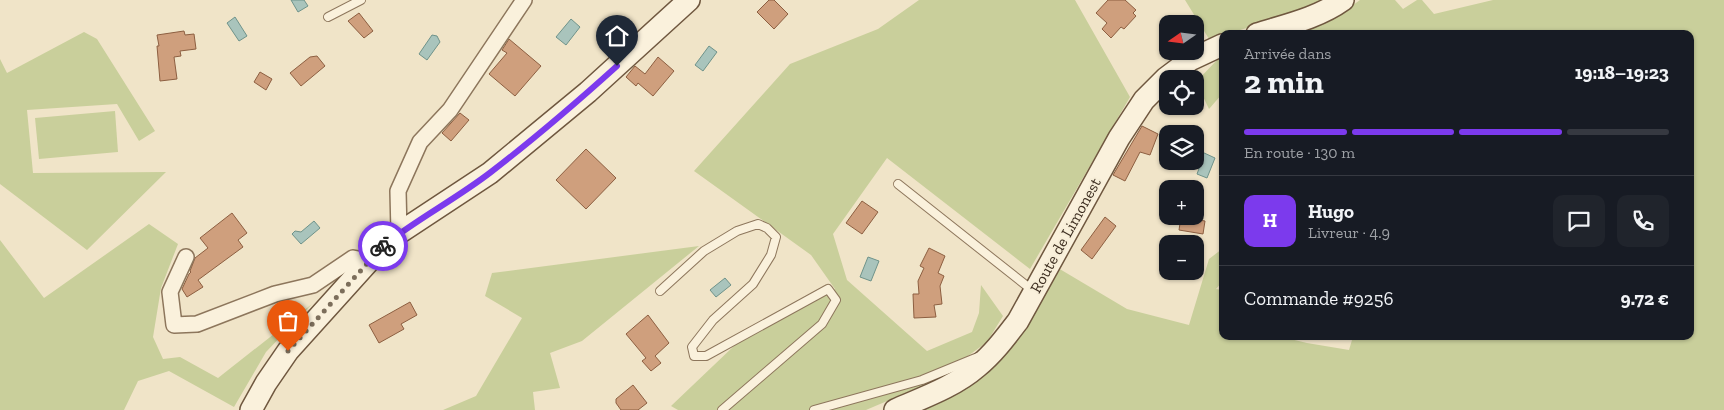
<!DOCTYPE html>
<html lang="fr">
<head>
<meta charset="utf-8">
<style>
  body { margin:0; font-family:"Zilla Slab",serif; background:#20242c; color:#f1f3f6; height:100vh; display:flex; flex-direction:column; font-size:19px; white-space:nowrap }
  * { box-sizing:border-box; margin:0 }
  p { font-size:16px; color:#9ea1a6 }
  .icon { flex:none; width:28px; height:28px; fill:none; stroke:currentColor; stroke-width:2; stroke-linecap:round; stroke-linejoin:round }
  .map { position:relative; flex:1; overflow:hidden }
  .details { position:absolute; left:1219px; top:30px; width:475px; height:310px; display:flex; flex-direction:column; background:#171b24; border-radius:10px; box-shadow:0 1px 4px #0004 }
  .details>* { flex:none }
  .needle { width:32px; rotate:256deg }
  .tools { position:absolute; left:1159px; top:15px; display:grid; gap:10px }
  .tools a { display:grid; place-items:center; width:45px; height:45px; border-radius:10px; background:#171b24; box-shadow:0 1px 4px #0004; font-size:25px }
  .pin { position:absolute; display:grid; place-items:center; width:42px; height:42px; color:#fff; margin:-51px -21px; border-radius:50% 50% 50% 0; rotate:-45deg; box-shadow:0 0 5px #0007 }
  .pin .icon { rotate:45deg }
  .courier { position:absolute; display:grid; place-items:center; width:50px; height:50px; margin:-25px; border:4px solid #7c3aed; border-radius:50%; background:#fff; color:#222; box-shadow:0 1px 6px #0007 }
  .overview em { font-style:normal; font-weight:700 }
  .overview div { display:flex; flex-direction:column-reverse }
  .overview { display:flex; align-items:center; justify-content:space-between; height:85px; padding:0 25px }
  h1 { font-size:32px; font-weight:700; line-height:38px }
  .bar { display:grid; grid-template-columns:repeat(4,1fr); gap:8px 5px; align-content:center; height:60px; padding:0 25px }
  .bar i { height:6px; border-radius:4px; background:#363941 }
  .bar .on { background:#7c3aed }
  .bar p { grid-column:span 4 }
  .line { display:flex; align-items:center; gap:12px; padding:0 25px; border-top:1px solid #363941 }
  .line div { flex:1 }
  .round { display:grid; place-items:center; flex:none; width:52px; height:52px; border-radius:10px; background:#20242c }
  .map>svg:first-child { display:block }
  .green { fill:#c9cf9b }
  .water { fill:#a9c4bc; stroke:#6f938a }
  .building { fill:#cf9f7d; stroke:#8d5f41 }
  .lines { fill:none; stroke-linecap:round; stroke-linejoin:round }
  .lane-casing { stroke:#8d765c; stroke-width:10 }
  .street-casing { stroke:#8d765c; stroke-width:18 }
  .secondary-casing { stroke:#6f573f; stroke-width:24 }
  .lane { stroke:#faf1dc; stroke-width:8 }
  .street { stroke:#faf1dc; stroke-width:15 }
  .secondary { stroke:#faf1dc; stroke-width:21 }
  .done { stroke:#7c6e5b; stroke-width:5; stroke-dasharray:0 9 }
  .route { stroke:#7c3aed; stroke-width:6 }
  .labels { text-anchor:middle; stroke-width:4; stroke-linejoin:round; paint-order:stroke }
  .street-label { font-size:16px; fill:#3d2e20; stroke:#f7eed8 }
</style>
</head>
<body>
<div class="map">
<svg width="1724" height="410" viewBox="0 0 1724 410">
  <rect width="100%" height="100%" fill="#f0e4c8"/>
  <g class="green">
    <path d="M919,0H1075L1130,97L1030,269L887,158L833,234L847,280L927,351L972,332L979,313L981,285L1003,316L987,342L934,381L866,410H678L671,406L735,345L835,289L811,255L694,171L790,64L878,29Z"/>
    <path d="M1185,0H1322L1302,11L1227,34H1222V35L1209,39Z"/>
    <path d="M1360,0H1395L1403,9L1417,0H1422L1434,14L1493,0H1724V410H923C941,402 961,393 977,381C1012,353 1035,305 1058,268L1127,309L1189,325L1209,259L1222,249V282L1216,289L1222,290V336H1278L1307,343L1349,350L1352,340L1350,336H1690V34H1291L1349,8Z"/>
    <path d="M84,32L97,39L155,131L139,141L117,104L27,110L33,173L166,172L87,250L0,184V59L7,73Z"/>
    <path d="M1222,57V94L1209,109L1196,82L1218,59Z"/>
    <path d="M115,111L118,152L39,159L35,118Z"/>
    <path d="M149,224L178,244L161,288L153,337L163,359L180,357L218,378L312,304L266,352L234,407L169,371L138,381L124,410H0V240L44,298Z"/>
    <path d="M699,246L582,341L550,353L560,388L533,392L535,410H443L476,396L522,318L485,296L492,273Z"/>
  </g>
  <g class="water">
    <path d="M291,0H304L308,6L298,12Z"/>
    <path d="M235,17L247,36L239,41L227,23Z"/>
    <path d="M571,19L580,27L566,45L556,37Z"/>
    <path d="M432,35L437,36L440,42L427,60L419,54Z"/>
    <path d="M709,46L717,52L703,71L695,65Z"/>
    <path d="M1202,152L1215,158L1207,178L1197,174L1203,158L1200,156Z"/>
    <path d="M314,221L320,228L301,244L292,234L295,231L301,232Z"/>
    <path d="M868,257L879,261L871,281L860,277Z"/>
    <path d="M725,278L731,285L716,297L710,290Z"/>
  </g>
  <g class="building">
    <path d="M769,0H774L788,14L774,29L757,12Z"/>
    <path d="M1108,0H1125L1136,10L1133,13L1136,16L1124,29L1121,27L1111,38L1102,29L1107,23L1096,13Z"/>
    <path d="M359,13L373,31L364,38L348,21Z"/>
    <path d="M184,31L185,35L194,34L196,49L180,51L181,56L174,57L177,79L160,81L157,46H159L157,35Z"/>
    <path d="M509,39L541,66L515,96L489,74L507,53L502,50Z"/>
    <path d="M317,56L325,66L301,86L290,73L310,57Z"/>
    <path d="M658,57L674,71L653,96L638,83L636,86L626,77L635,66L645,74Z"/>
    <path d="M260,72L272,79L266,90L254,82Z"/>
    <path d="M460,113L469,120L451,141L442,133Z"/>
    <path d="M1142,126L1158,134L1150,155L1140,152L1125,181L1113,175Z"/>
    <path d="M586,149L616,178L586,209L556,180Z"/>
    <path d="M862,201L878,212L862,234L846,223Z"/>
    <path d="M232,213L247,233L238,240L243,247L198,280L203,287L187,297L182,289L189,274L191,272L190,271L195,258L208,248L200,238Z"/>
    <path d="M1105,217L1116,226L1092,259L1081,250Z"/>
    <path d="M1181,217L1205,221L1203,234L1179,230Z"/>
    <path d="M929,248L945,256L938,273L944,276L940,286L942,304L934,305L936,317L914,318L913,294H919L918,281L924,268L920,266Z"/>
    <path d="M410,302L417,315L401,324L404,329L379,343L369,325Z"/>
    <path d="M648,315L669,343L655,356L661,363L651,371L642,361L646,358L626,334Z"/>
    <path d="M633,385L647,403L638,410H621L616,403V399Z"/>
  </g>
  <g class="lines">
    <g class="lane-casing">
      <g id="lane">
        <path d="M328,17L361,0"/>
        <path d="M898,184L1032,290"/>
        <path d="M660,291L704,251L737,231L758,224L767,228L776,237L771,255L753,284L713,320L692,347L694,356H706L828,289L836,300L822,324L722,410"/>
        <path d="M814,410L922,380L978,357"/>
      </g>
    </g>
    <g class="street-casing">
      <g id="street">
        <path d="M399,233L398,191L420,142L450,110L524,0"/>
        <path d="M186,257L170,292L174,325L197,324L275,294L313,285L353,258L369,261"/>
      </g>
    </g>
    <g class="secondary-casing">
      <g id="secondary">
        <path d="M1257,34C1286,25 1318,18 1343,0"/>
        <path d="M251,410L266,383L288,351L380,249L399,233L490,173L588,92L689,0"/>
        <path d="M895,410C922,398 954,387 977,367C993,354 1005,338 1018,321L1119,138L1144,100L1166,78L1190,60L1222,45"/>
      </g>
    </g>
    <use href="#lane" class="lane"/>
    <use href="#street" class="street"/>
    <use href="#secondary" class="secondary"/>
  </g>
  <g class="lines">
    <path class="done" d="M288,351L383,246"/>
    <path class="route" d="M383,246C417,219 456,199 491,172C534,139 576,103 617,66"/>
  </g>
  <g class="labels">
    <g class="street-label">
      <text transform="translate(1065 235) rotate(-61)" y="6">Route de Limonest</text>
    </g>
  </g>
</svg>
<div class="tools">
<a><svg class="needle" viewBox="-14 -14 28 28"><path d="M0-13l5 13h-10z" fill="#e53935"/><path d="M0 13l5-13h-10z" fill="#9ea1a6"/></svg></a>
<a><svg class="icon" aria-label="locate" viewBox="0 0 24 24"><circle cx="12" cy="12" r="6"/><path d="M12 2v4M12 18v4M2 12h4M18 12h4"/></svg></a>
<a><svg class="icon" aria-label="layers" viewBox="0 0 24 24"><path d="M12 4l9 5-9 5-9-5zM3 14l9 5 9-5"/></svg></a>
<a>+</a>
<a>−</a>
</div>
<div class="pin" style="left:288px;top:351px;background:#ea580c"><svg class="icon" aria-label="bag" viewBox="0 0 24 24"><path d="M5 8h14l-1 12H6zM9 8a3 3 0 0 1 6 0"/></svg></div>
<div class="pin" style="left:617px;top:66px;background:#1f2937"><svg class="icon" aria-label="home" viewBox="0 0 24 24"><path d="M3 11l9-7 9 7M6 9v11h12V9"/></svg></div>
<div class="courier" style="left:383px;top:246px"><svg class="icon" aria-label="bike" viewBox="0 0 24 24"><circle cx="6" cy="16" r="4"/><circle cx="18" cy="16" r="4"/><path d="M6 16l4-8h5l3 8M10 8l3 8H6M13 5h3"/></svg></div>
<section class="details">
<div class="overview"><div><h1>2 min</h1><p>Arrivée dans</p></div><em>19:18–19:23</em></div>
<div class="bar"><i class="on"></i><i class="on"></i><i class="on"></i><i></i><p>En route · 130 m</p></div>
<div class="line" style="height:90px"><b class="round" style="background:#7c3aed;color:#fff">H</b><div><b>Hugo</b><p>Livreur · 4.9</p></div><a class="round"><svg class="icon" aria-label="chat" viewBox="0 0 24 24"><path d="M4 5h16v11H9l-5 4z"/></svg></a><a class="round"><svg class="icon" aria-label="phone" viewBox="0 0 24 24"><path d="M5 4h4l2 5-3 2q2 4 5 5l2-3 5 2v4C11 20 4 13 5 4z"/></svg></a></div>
<div class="line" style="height:65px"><div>Commande #9256</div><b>9.72 €</b></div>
</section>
</div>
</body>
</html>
